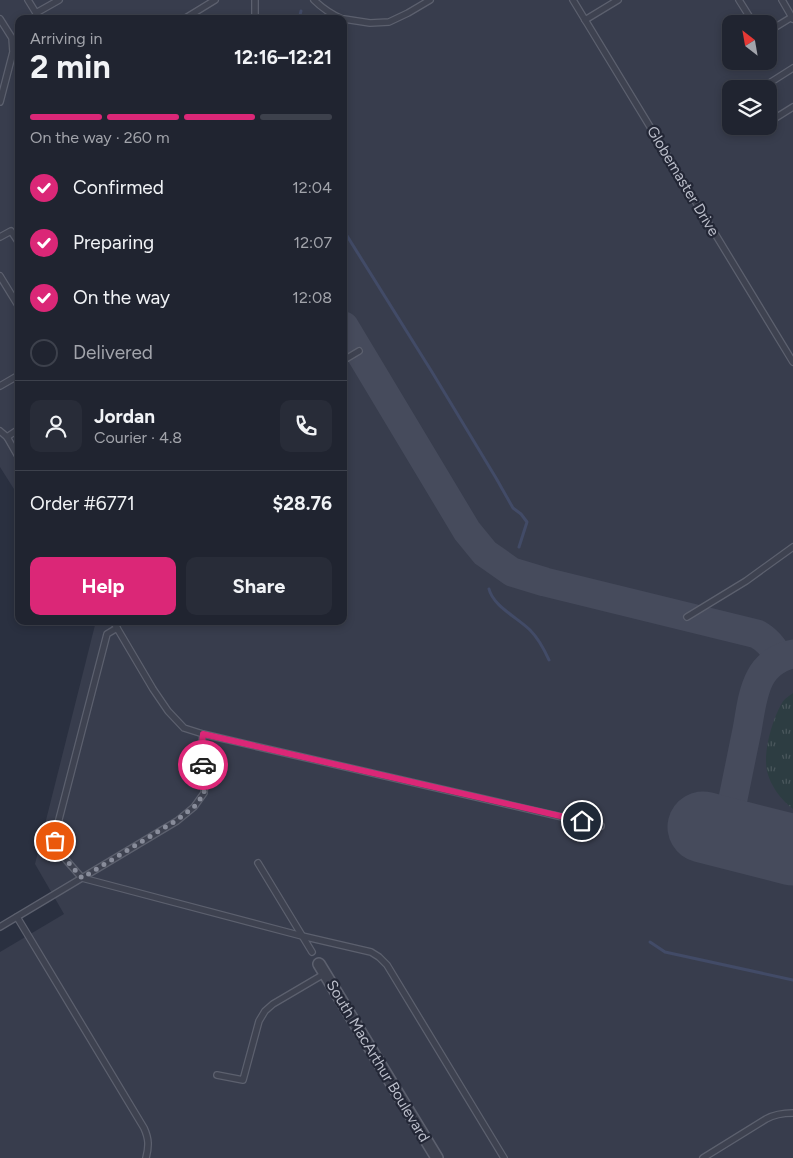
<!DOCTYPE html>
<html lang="en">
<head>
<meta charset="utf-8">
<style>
  body { margin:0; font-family:Figtree,sans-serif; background:#282c38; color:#f1f3f6; height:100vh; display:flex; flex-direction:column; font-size:19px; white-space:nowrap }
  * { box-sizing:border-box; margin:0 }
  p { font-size:16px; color:#a2a4ab }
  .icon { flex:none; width:28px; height:28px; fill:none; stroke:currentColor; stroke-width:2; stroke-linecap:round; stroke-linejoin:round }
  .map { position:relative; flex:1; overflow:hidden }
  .side { position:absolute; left:15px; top:15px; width:332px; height:610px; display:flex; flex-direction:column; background:#202430; border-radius:10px; box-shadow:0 2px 8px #0003,0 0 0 1px #3d414c }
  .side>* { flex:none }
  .needle { width:32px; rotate:329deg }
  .buttons { position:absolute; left:722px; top:15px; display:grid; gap:10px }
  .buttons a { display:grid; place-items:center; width:55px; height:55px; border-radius:10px; background:#202430; box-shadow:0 2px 8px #0003,0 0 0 1px #3d414c; font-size:25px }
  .pin { position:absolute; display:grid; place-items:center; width:42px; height:42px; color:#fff; margin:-21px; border:2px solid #fff; border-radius:50%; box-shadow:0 1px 5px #0007 }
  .courier { position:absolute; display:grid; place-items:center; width:50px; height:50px; margin:-25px; border:4px solid #db2777; border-radius:50%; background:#fff; color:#222; box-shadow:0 1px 6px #0007 }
  .summary em { font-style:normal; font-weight:700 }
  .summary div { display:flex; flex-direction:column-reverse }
  .summary { display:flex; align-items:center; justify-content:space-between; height:85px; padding:0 15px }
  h1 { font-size:32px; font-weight:700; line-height:38px }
  .bar { display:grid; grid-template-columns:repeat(4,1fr); gap:8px 5px; align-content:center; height:60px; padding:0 15px }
  .bar i { height:6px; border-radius:4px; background:#3d414c }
  .bar .selected { background:#db2777 }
  .bar p { grid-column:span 4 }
  .line { display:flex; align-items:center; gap:12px; padding:0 15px; border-top:1px solid #3d414c }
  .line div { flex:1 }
  .round { display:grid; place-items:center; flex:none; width:52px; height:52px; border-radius:10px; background:#282c38 }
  ol { padding:0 15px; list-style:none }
  li { display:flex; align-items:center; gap:15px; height:55px }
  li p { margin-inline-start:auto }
  li .icon { padding:5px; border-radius:50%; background:#db2777; color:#fff; stroke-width:4 }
  li:last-child { color:#a2a4ab }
  li i { width:28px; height:28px; border:2px solid #3d414c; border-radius:50% }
  .primary-button { display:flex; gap:10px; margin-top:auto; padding:10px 15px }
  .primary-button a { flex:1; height:58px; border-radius:10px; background:#db2777; color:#fff; font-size:20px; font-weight:700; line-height:58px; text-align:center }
  .primary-button a+a { background:#282c38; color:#f1f3f6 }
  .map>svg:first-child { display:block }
  .airport { fill:#383d4d; fill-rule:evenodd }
  .grass { fill:url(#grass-tufts) }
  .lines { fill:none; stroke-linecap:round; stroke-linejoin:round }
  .stream { stroke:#424b67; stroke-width:3 }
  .taxiway { stroke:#464b5c; stroke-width:29 }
  .runway { stroke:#464b5c; stroke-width:71 }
  .lane-casing { stroke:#5c606e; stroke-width:8 }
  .street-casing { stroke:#5c606e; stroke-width:14 }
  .lane { stroke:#3e4250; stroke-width:5.5 }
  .street { stroke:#3e4250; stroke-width:11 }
  .done { stroke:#888c9a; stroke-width:5; stroke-dasharray:0 9 }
  .route { stroke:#db2777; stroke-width:6 }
  .labels { text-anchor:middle; stroke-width:4.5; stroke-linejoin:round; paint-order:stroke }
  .street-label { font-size:15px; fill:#bbbeca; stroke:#232736 }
</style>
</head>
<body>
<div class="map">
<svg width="793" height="1158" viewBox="0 0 793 1158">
  <defs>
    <pattern id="grass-tufts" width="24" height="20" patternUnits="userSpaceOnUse" patternTransform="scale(1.25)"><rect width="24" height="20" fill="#2d3d42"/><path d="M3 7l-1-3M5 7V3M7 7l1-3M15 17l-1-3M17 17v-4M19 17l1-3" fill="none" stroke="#4a575c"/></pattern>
  </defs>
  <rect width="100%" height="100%" fill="#2a3040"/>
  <path class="airport" d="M0,0H793V1158H0V952L64,914L35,864L96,621H344V19H19V497L0,467ZM731,24H769V61H731ZM731,89H769V126H731Z"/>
  <path class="grass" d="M793,693V809C781,800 770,785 767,771C763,752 772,720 782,703C784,699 789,696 793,693Z"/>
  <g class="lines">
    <g class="stream">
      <path d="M299,19L301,11"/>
      <path d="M344,231L432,372L496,478L513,508L521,514L527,522L519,547"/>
      <path d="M489,589C493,606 518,618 530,630C539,639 544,649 549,660"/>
      <path d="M650,942L665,952L793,980"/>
    </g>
    <g class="taxiway">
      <path d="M344,326L467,531L485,553L512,572L545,582L757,634C768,640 773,648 780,658"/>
      <path d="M726,833C733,799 740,765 747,730C750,714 752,693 760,678C766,666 779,656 793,654"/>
    </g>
    <path class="runway" d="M703,827L793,850"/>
    <g class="lane-casing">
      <g id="lane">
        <path d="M28,0L36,13L59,0"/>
        <path d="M255,0V19"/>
        <path d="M314,0C323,9 331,14 342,19"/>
        <path d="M573,0L793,362"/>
        <path d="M739,0L754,24"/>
        <path d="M782,0L793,19"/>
        <path d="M0,19L12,38L13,52L0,102"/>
        <path d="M184,19L215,0"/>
        <path d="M344,19L370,23L389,22L408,13L430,0"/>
        <path d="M585,20L618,0"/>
        <path d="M769,31L792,17"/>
        <path d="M760,89L793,68"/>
        <path d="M769,122L793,107"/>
        <path d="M753,126L756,130L761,126"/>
        <path d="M0,237L11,231L19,243"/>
        <path d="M0,276L19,307"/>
        <path d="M344,360L359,351"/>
        <path d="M0,386L19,375"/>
        <path d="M0,431L7,437L19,458"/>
        <path d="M7,437L19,429"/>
        <path d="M687,617L746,581L793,547"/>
        <path d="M113,621L117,628L107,634L57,827L55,841L60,853L82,878L302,936L371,952L379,957L387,965L504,1158"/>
        <path d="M203,734L601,826"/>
        <path d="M258,863L312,952"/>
        <path d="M17,917L144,1128C149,1139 149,1146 146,1158"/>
        <path d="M0,927L177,821L194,807L204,793L205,777L201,752L203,734L184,728L168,711L153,689L117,628"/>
        <path d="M217,1075L243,1080L259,1021L265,1011L273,1004L324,974"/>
        <path d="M703,1158L766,1119C775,1114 783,1113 793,1113"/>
      </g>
    </g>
    <g class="street-casing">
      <path id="street" d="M319,964L437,1158"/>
    </g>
    <use href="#lane" class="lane"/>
    <use href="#street" class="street"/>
  </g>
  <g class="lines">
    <path class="done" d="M55,841L60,853L82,878L177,820L194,807L204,794L205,776L203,765"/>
    <path class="route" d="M203,765L201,752L203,734L582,821"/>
  </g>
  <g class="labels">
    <g class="street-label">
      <text transform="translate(683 181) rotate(59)" y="5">Globemaster Drive</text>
      <text transform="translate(378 1061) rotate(59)" y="5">South MacArthur Boulevard</text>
    </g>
  </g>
</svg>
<div class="buttons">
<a><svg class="needle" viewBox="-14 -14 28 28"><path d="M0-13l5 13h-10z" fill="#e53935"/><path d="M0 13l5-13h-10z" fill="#a2a4ab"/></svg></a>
<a><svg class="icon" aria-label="layers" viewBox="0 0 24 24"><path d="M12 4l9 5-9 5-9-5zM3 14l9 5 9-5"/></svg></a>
</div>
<div class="pin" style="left:55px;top:841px;background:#ea580c"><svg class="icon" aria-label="bag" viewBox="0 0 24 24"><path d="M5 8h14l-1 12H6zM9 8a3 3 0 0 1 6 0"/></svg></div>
<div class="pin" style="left:582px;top:821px;background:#1f2937"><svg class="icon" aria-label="home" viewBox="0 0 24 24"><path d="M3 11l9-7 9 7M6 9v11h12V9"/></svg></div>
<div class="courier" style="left:203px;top:765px"><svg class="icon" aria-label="car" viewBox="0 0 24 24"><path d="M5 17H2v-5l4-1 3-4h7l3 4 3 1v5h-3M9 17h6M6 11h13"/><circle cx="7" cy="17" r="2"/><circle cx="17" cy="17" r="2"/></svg></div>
<section class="side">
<div class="summary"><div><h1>2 min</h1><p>Arriving in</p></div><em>12:16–12:21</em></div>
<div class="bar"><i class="selected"></i><i class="selected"></i><i class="selected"></i><i></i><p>On the way · 260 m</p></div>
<ol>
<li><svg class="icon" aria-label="check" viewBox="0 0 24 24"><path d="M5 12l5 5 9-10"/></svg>Confirmed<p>12:04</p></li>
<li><svg class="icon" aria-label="check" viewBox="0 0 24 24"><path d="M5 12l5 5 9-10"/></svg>Preparing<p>12:07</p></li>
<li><svg class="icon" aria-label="check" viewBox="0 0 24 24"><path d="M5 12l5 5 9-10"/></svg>On the way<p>12:08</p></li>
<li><i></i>Delivered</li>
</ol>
<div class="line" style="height:90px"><a class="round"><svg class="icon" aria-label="person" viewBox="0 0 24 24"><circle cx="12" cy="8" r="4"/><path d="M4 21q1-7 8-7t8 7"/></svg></a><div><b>Jordan</b><p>Courier · 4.8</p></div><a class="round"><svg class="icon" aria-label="phone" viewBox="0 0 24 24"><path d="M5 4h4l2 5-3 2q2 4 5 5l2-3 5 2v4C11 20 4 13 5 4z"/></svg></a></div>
<div class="line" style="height:65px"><div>Order #6771</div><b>$28.76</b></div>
<div class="primary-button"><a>Help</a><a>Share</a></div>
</section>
</div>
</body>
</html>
